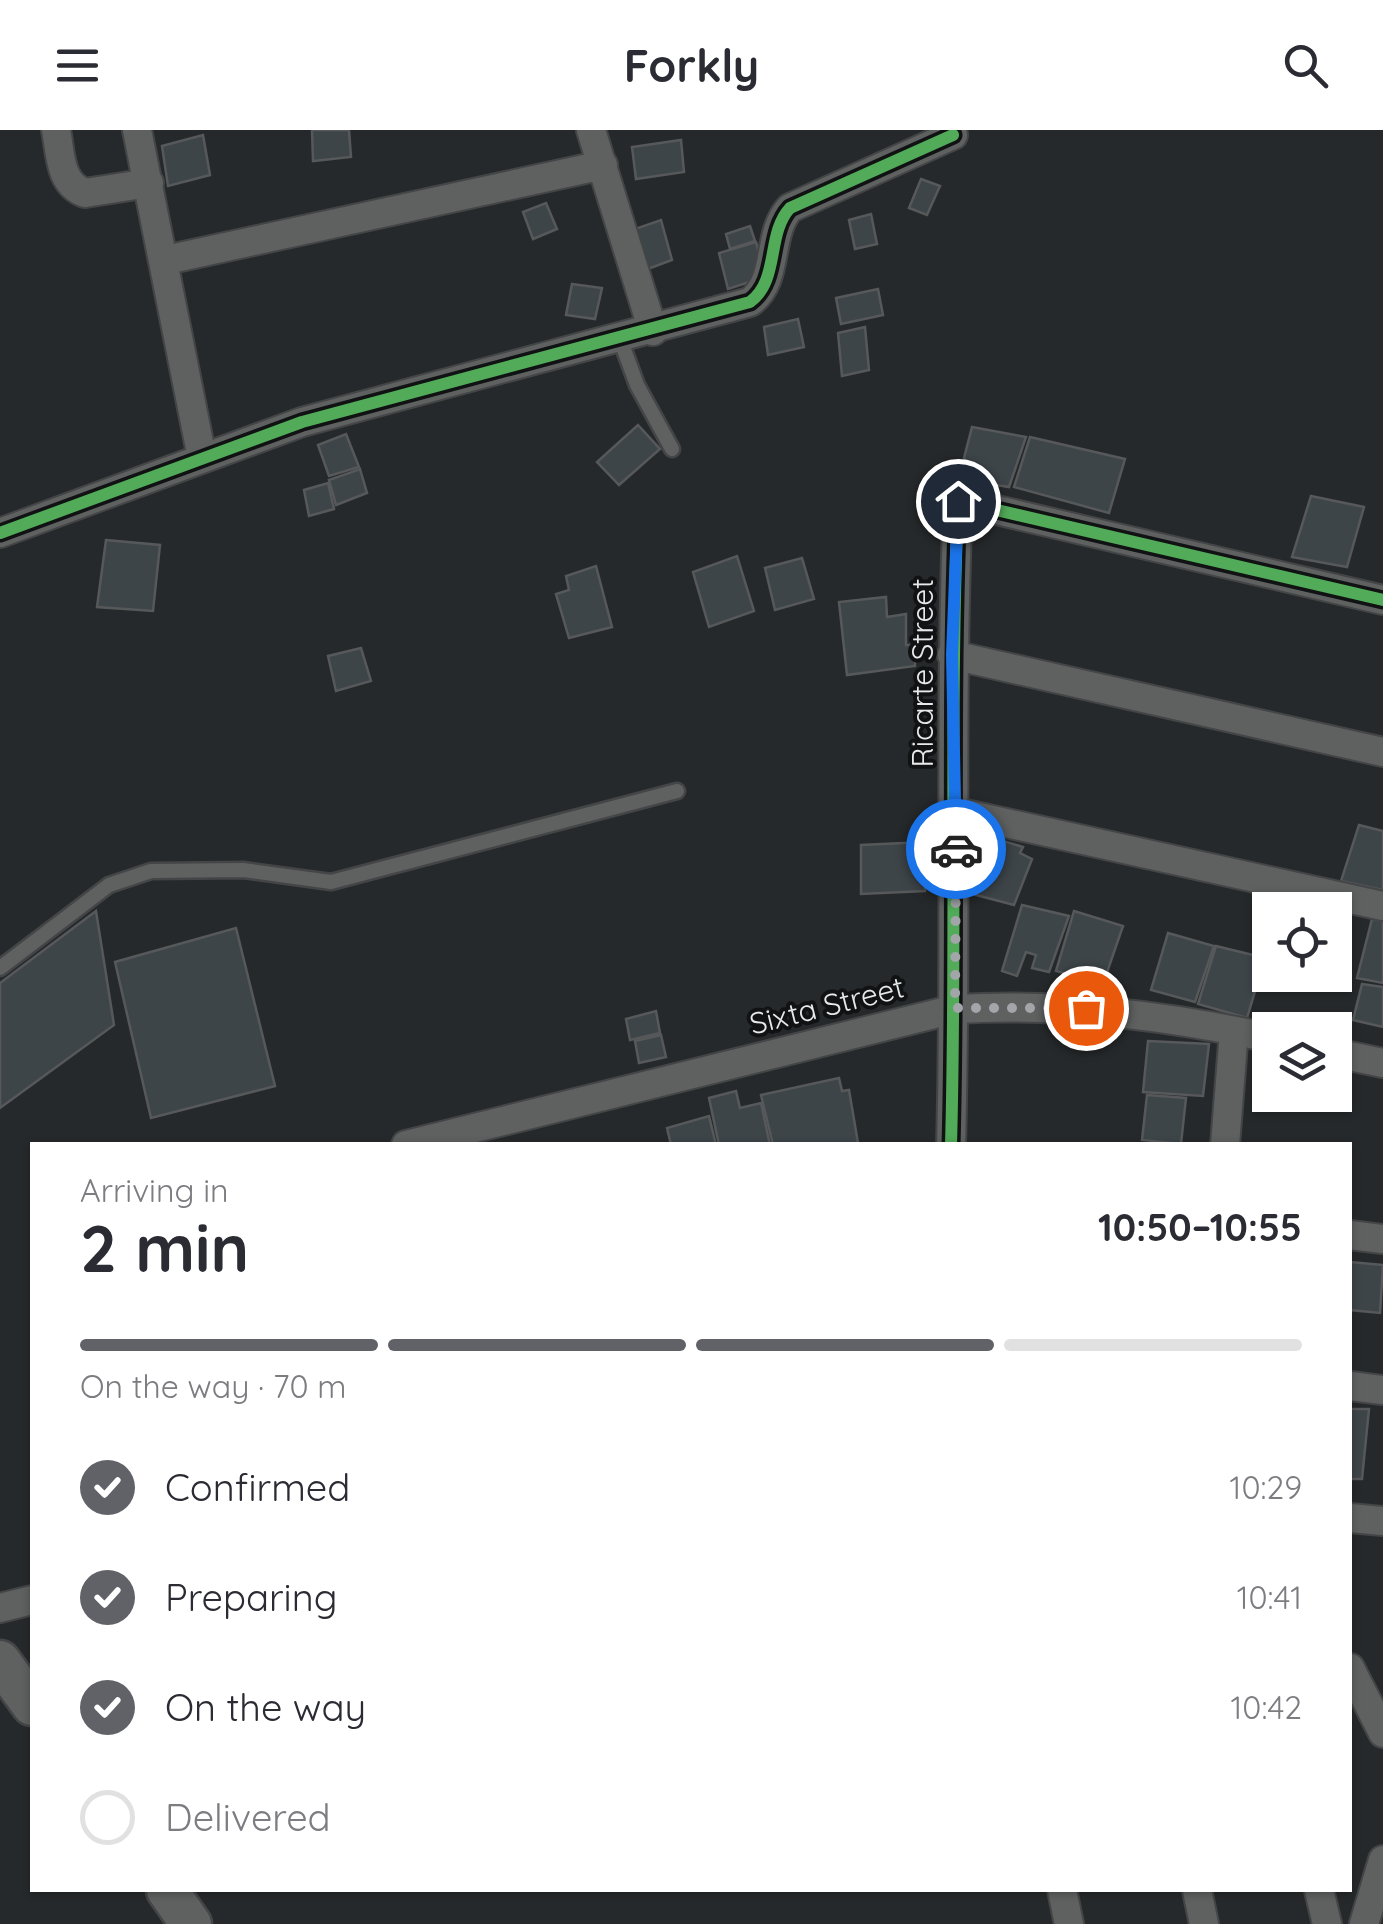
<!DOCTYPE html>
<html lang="en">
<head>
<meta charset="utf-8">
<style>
  body { margin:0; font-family:Quicksand,sans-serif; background:#f2f2f3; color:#2b2b33; height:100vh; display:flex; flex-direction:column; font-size:38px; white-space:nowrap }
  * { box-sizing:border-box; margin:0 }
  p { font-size:32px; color:#7c7c81 }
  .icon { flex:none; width:55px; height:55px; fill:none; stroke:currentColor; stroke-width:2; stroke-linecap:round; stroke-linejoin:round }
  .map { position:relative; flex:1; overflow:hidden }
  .details { position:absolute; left:30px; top:1012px; width:1322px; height:750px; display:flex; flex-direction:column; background:#fff; border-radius:0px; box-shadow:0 2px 8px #0004 }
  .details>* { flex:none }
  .tools { position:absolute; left:1252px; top:762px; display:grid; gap:20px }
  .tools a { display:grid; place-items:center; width:100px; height:100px; border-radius:0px; background:#fff; box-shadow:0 2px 8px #0004; font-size:50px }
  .pin { position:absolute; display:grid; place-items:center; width:85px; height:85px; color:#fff; margin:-42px; border:5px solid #fff; border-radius:50%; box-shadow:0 2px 10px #0007 }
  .courier { position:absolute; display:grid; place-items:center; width:100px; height:100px; margin:-50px; border:8px solid #1a73e8; border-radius:50%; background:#fff; color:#222; box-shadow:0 2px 12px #0007 }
  .summary em { font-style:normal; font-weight:700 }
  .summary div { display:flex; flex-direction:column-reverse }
  .summary { display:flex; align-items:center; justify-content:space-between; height:170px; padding:0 50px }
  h1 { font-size:65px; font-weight:700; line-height:75px }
  .bar { display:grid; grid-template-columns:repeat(4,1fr); gap:15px 10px; align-content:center; height:120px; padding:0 50px }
  .bar i { height:12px; border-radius:8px; background:#e1e1e2 }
  .bar .active { background:#616268 }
  .bar p { grid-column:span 4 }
  ol { padding:0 50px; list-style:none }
  li { display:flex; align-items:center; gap:30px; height:110px }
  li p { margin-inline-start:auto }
  li .icon { padding:10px; border-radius:50%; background:#616268; color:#fff; stroke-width:4 }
  li:last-child { color:#7c7c81 }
  li i { width:55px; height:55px; border:5px solid #e1e1e2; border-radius:50% }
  header { display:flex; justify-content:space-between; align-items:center; height:130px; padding:0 50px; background:#fff; font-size:45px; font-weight:700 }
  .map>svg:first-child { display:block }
  .building { fill:#3e4549; stroke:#56585a; stroke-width:2.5 }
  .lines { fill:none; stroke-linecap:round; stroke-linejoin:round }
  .lane-casing { stroke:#434546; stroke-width:19 }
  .street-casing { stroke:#434546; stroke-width:32 }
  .secondary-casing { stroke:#434546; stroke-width:45 }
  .lane { stroke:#5f6161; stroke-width:14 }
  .street { stroke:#5f6161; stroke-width:28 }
  .secondary { stroke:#5f6161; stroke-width:40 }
  .cycleway-casing { stroke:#101213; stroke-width:19 }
  .cycleway { stroke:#51ab58; stroke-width:12 }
  .done { stroke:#a3a6a8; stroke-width:10; stroke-dasharray:0 18 }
  .route { stroke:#1a73e8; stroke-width:12 }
  .labels { text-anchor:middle; stroke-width:8; stroke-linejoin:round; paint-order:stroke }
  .street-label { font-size:30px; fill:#e7eaec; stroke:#101213 }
</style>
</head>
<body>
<header><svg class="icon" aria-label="menu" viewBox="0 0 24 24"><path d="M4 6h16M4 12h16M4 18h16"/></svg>Forkly<svg class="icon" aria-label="search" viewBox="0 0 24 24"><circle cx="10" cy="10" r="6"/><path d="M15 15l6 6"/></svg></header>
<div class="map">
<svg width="1383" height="1794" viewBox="0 0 1383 1794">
  <rect width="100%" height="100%" fill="#26292b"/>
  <g class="building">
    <path d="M312,0H349L351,27L313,31Z"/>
    <path d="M203,5L210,45L168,56L162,16Z"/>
    <path d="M681,10L684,42L636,49L632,17Z"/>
    <path d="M921,49L940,56L927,85L909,78Z"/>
    <path d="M546,73L557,99L533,109L523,82Z"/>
    <path d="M871,84L877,114L855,119L849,90Z"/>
    <path d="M661,90L672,130L645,140L635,99Z"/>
    <path d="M750,96L755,111L730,119L726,104Z"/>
    <path d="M756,112L765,147L728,159L719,123Z"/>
    <path d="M572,154L602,158L595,189L566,185Z"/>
    <path d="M878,159L883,185L841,194L836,168Z"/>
    <path d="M798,189L804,217L768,225L764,197Z"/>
    <path d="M865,197L869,240L842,246L838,203Z"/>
    <path d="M638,295L660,319L619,355L597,332Z"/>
    <path d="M972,297L1026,307L1009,357L978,352L964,328Z"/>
    <path d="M346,304L359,337L329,346L318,315Z"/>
    <path d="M1030,307L1125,329L1109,383L1014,357Z"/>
    <path d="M360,339L367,363L336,375L329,350Z"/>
    <path d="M328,353L334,379L309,386L304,360Z"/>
    <path d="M1311,366L1364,377L1347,437L1292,427Z"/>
    <path d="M106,410L160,415L153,481L97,477Z"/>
    <path d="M737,426L754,481L709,497L693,442Z"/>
    <path d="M802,428L814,469L775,480L765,438Z"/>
    <path d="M596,436L612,497L569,508L556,464L569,460L566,446Z"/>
    <path d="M886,467L887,487L906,484V515H915V536L847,545L839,472Z"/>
    <path d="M361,518L371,551L336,561L328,526Z"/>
    <path d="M1359,695L1383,701V760L1341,751Z"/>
    <path d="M983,705L1023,717L1020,723L1032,729L1014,775L961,761L962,740L973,712L979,714Z"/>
    <path d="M925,712V761L861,764V715Z"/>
    <path d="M1022,775L1069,786L1049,842L1032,838L1036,825L1026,822L1017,846L1002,841Z"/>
    <path d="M96,781L114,895L0,978V853Z"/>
    <path d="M1074,781L1123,796L1103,854L1056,841Z"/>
    <path d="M1372,789L1383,791V853L1357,848Z"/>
    <path d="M236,798L275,956L151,988L115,832Z"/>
    <path d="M1168,803L1214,816L1195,872L1151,860Z"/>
    <path d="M1216,816L1265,828L1247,888L1198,874Z"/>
    <path d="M1362,854L1383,857V897L1353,890Z"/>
    <path d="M656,881L660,903L630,910L626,889Z"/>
    <path d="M661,905L666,927L639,933L635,911Z"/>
    <path d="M1148,911L1209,914L1203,966L1143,962Z"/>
    <path d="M839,948L842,961L849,960L858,1013L773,1015L761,965Z"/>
    <path d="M736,961L740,978L761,973L770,1015H719L709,968Z"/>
    <path d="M1147,965L1186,968L1181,1014L1142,1010Z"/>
    <path d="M709,986L716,1015H671L667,998Z"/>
    <path d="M1350,1132L1383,1135L1380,1183L1350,1180Z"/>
    <path d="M1350,1279H1369L1362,1349H1350Z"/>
  </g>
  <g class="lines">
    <g class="lane-casing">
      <g id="lane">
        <path d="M620,209L637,255L672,319"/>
        <path d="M0,838L109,755L151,741L243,740L331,752L677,661"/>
      </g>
    </g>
    <g class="street-casing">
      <g id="street">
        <path d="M56,0C61,25 59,53 85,63L149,53"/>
        <path d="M137,0L202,328"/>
        <path d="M591,0L653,201"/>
        <path d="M166,130L603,35"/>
        <path d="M0,403L302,292L750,172C780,150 766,104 790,78L953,5"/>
        <path d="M952,525L1383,622"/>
        <path d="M956,682L1383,776"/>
        <path d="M1335,923L1383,933"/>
        <path d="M406,1015L955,879C1063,873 1164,885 1270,908"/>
        <path d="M951,1015C957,800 949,585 958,371L1383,470"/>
        <path d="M1225,1015L1234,901"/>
        <path d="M1350,1105L1383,1109"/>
        <path d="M1350,1256L1383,1260"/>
        <path d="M1350,1388L1383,1391"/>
        <path d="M0,1478L32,1470"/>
        <path d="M1350,1538L1383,1603"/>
        <path d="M1062,1760L1069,1794"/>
        <path d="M1197,1760L1204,1794"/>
        <path d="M1319,1760L1327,1794"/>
        <path d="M1364,1794L1383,1730"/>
      </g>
    </g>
    <g class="secondary-casing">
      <g id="secondary">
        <path d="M0,1531L32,1575"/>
        <path d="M167,1760L191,1794"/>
      </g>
    </g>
    <use href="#lane" class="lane"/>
    <use href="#street" class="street"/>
    <use href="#secondary" class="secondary"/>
    <g class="cycleway-casing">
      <g id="cycleway">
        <path d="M0,403L302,292L750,172C780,150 766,104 790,78L953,5"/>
        <path d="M951,1015C957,800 949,585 958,371L1383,470"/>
      </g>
    </g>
    <use href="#cycleway" class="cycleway"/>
  </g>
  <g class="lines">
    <path class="done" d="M956,719L955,878H1086"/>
    <path class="route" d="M956,719L952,525L958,371"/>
  </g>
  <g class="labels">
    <g class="street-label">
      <text transform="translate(923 543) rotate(-90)" y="10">Ricarte Street</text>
      <text transform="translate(827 876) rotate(-14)" y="10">Sixta Street</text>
    </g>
  </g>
</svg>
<div class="tools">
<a><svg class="icon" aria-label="locate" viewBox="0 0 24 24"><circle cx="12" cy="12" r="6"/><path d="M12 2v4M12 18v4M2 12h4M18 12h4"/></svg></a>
<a><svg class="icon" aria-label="layers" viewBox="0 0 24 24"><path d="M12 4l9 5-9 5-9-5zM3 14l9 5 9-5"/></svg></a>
</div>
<div class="pin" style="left:1086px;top:878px;background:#ea580c"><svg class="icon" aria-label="bag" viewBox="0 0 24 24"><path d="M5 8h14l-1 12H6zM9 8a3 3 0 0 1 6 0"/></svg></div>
<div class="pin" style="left:958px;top:371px;background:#1f2937"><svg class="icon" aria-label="home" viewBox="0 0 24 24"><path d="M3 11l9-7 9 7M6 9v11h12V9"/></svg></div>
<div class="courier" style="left:956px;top:719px"><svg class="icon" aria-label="car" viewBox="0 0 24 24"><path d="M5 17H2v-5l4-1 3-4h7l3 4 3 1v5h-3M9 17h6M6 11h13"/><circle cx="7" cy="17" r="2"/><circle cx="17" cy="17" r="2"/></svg></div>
<section class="details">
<div class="summary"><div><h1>2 min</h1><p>Arriving in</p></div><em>10:50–10:55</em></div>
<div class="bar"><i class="active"></i><i class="active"></i><i class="active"></i><i></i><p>On the way · 70 m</p></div>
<ol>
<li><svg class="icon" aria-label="check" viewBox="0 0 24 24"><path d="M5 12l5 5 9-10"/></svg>Confirmed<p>10:29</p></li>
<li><svg class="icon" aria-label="check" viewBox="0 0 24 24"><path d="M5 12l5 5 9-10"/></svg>Preparing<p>10:41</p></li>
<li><svg class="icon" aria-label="check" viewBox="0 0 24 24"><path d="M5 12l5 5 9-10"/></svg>On the way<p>10:42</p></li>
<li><i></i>Delivered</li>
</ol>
</section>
</div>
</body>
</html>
